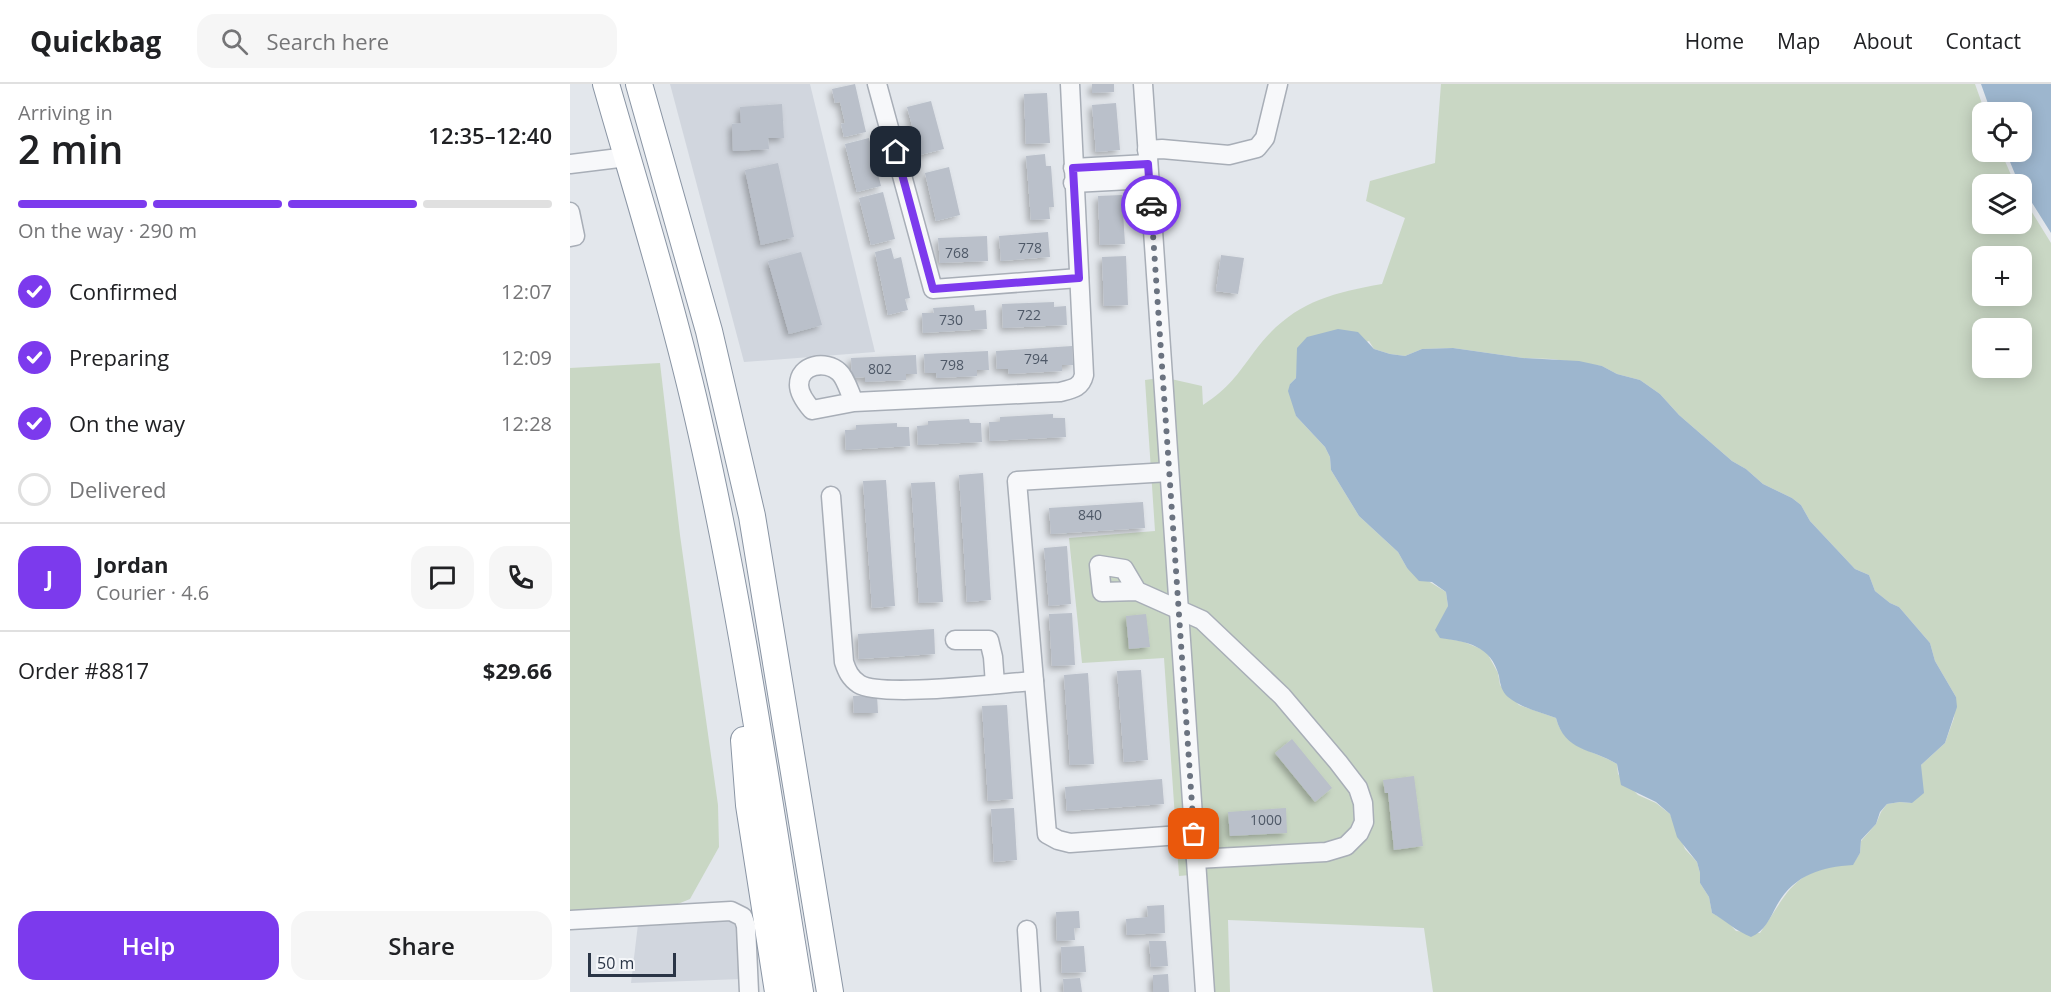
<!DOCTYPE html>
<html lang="en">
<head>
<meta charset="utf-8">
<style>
  body { margin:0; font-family:"Open Sans",sans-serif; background:#f6f6f6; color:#202124; height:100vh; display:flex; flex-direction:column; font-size:22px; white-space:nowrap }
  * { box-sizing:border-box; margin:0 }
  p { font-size:20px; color:#757577 }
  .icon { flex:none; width:33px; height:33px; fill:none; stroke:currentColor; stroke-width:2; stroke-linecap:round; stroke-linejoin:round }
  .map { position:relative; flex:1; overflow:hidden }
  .drawer { display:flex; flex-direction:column; background:#fff; width:570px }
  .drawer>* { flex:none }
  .tools { position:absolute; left:1402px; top:18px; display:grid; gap:12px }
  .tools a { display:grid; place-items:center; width:60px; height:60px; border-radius:12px; background:#fff; box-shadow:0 3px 15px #0003; font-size:30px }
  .scale { position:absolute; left:18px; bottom:15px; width:88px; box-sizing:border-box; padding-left:6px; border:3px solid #2a3546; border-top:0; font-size:16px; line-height:21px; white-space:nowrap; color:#2a3546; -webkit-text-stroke:4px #f4f6f9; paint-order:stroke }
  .pin { position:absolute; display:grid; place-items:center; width:51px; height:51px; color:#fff; margin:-26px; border-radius:12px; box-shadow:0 3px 9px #0006 }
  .courier { position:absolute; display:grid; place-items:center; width:60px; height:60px; margin:-30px; border:4px solid #7c3aed; border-radius:50%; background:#fff; color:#222; box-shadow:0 2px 8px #0007 }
  .overview em { font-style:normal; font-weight:600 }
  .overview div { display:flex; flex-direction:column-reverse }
  .overview { display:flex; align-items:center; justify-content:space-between; height:102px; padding:0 18px }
  h1 { font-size:39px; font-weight:600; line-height:45px }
  .bar { display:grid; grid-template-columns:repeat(4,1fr); gap:9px 6px; align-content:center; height:72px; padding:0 18px }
  .bar i { height:8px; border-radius:4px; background:#e0e0e0 }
  .bar .current { background:#7c3aed }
  .bar p { grid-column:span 4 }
  .line { display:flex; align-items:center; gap:15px; padding:0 18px; border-top:2px solid #e0e0e0 }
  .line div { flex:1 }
  .round { display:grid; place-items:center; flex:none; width:63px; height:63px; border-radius:18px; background:#f6f6f6 }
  ol { padding:0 18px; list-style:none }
  li { display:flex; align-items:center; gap:18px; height:66px }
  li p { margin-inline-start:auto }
  li .icon { padding:6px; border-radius:50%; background:#7c3aed; color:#fff; stroke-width:4 }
  li:last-child { color:#757577 }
  li i { width:33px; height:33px; border:3px solid #e0e0e0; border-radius:50% }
  .action { display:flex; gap:12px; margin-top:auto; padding:12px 18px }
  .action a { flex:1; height:69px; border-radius:18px; background:#7c3aed; color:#fff; font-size:24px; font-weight:600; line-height:69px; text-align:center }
  .action a+a { background:#f6f6f6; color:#202124 }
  header { display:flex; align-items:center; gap:36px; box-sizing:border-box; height:84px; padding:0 30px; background:#fff; border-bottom:2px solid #e0e0e0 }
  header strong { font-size:28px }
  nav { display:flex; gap:33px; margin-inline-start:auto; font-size:21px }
  .search { width:420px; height:54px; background:#f6f6f6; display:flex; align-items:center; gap:15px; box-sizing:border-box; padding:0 21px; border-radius:18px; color:#757577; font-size:22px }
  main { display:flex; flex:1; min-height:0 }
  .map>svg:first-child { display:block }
  .built { fill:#d1d6de }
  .green { fill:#c9d7c4; fill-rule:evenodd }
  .water { fill:#9db6ce }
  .building { fill:#bac0ca; filter:url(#shadow) }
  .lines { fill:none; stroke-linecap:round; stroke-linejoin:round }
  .minor-casing { stroke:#a8aeb7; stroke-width:21 }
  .highway-casing { stroke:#8a95a4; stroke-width:28 }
  .minor { stroke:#f7f8fa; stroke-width:18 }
  .highway { stroke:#fff; stroke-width:26 }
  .done { stroke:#6b7380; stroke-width:6; stroke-dasharray:0 10.8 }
  .route { stroke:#7c3aed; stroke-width:8 }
  .labels { text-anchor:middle; stroke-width:4.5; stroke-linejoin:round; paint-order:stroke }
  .number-label { font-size:14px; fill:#4e5867 }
</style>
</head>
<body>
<header>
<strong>Quickbag</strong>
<div class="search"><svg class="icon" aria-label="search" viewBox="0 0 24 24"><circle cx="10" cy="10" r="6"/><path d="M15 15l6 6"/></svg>Search here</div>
<nav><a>Home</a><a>Map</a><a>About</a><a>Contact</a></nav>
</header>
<main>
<section class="drawer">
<div class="overview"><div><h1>2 min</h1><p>Arriving in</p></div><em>12:35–12:40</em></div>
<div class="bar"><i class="current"></i><i class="current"></i><i class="current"></i><i></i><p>On the way · 290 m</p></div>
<ol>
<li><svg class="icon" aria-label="check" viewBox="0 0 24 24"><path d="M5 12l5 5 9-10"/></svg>Confirmed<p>12:07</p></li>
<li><svg class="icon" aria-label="check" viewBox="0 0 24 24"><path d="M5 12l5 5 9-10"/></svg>Preparing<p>12:09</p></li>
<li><svg class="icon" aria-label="check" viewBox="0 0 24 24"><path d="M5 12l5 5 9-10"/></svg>On the way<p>12:28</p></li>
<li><i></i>Delivered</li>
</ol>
<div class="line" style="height:108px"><b class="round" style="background:#7c3aed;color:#fff">J</b><div><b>Jordan</b><p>Courier · 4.6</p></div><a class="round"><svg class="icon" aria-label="chat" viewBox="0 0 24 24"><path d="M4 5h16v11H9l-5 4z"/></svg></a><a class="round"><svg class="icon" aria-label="phone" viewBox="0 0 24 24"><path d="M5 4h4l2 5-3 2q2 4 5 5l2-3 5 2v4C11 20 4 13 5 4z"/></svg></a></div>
<div class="line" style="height:78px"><div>Order #8817</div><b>$29.66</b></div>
<div class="action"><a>Help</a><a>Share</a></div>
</section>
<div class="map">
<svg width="1481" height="908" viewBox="0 0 1481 908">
  <defs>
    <filter id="shadow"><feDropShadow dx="-3.5" dy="3.5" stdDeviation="3" flood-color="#0004"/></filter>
  </defs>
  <rect width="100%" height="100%" fill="#e3e7ec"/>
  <g class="built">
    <path d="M100,0H240L305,268L174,278Z"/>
    <path d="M160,834L168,838L172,895L61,899L68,840Z"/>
  </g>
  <g class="green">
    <path d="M871,0H1405L1415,28H1413V68H1431L1445,100H1413V140H1452V112L1481,159V908H863L854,844L658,836L660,908H641L601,295L632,302L633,321C659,304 667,291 684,268C720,220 756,210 812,200L835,134L796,117L800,97L865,79ZM1413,172H1452V212H1413ZM1413,244H1452V284H1413ZM799,257L804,265L820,270L835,272L852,265L883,264L953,274L982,275L1032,282L1047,290L1070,296L1090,310L1109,331L1162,377L1176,385L1193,400L1222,414L1231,421L1240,437L1285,485L1299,491L1305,507L1320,519L1329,523L1360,559L1365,577L1386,613L1384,634L1375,659L1351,681V692L1342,719L1330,718L1317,720L1311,728L1306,740L1291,757L1290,769L1283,780C1223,785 1221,804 1190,849L1166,847L1157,837L1142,829L1139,813L1130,799V789L1127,778L1115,765L1100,730L1086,719L1068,711L1048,690L1047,680C1024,666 994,665 986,634L949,621L930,601L928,589L916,567L894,558L870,553L878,522L876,508L837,484L828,468L789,432L761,386L760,373L755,363L726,332L720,300L726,294L727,281Z"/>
    <path d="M90,279L110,451L148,721L149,763L120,815L98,824L0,830V284Z"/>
    <path d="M589,294L620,791L609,792L594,574L512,579L499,454L585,447L575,296Z"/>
  </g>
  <g class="water">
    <path d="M1411,0H1481V149L1447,95L1436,68H1452V28H1421Z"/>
    <path d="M768,245L788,248L804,265L820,270L835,272L852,265L883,264L953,274L1009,277L1032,282L1047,290L1070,296L1090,310L1109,331L1162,377L1176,385L1193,400L1222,414L1231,421L1240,437L1285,485L1299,491L1305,507L1320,519L1329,523L1360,559L1365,577L1386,613L1387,623L1375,659L1351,681L1354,709L1342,719L1330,718L1317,720L1310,728L1306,740L1291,756L1290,769L1283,781C1251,783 1224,791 1207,821C1200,834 1195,847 1181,853C1166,847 1156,837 1142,829L1139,813L1130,799V789L1127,778L1107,753L1100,730L1086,718L1051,701L1047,680C1021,664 995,668 986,634C970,628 951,624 938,613C932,608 930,600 929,592C921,561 897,558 870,554L865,546L878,522L876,508L862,498L849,497L837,484L828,468L789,432L761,386L760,373L755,363L726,332L718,307L720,300L726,294L727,264L737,253Z"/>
  </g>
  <g class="building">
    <path d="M285,0L296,48L274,53L271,40L275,39L270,18L265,19L262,5Z"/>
    <path d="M522,0H544V8L522,9Z"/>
    <path d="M477,9L480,59L456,60L454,10Z"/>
    <path d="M361,17L374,65L350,71L337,23Z"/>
    <path d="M546,19L550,66L526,68L522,21Z"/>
    <path d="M212,20L214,54H198L199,65L163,67L162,40L171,39L170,23Z"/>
    <path d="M299,54L311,102L287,108L275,60Z"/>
    <path d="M475,70L476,82H481L484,123H479L480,135L461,136L456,72Z"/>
    <path d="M208,79L224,153L191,161L175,86Z"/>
    <path d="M379,83L390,131L366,137L355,89Z"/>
    <path d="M313,108L325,155L301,161L289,114Z"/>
    <path d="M552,111L555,160L530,161L528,112Z"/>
    <path d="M478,148L480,173L431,177L429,152Z"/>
    <path d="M417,152L418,177L370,179L368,154Z"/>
    <path d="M321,164L324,175L331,173L340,214L335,215L338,226L318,231L305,168Z"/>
    <path d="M231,168L252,241L219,250L198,177Z"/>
    <path d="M651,171L674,174L668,210L646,207Z"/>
    <path d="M556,172L558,221L534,222L532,173Z"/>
    <path d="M484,218V223L496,222L497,241L433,244L432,220Z"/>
    <path d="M404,221L405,227L416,226L417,245L353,249L352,229H364L363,224Z"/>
    <path d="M502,262L503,281H492V287L439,290L438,285H427L426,267Z"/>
    <path d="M418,267L419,286H407V292L367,294L366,289H355L354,270Z"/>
    <path d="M346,271L347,290H336V296L295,298V293L282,294L281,274Z"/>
    <path d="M483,330V334H495L496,353L420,357L419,338H430V333Z"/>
    <path d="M399,335L400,339H411L412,358L348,361L347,342L358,341V337Z"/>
    <path d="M327,339V343H339L340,362L276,366L275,346H286V341Z"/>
    <path d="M413,389L421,516L397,518L389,391Z"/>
    <path d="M316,396L325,522L302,524L293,397Z"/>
    <path d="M365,398L373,518L349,519L341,399Z"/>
    <path d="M573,418L575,444L481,450L479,424Z"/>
    <path d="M497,462L501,520L479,522L474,464Z"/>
    <path d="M502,529L505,581L482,582L479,530Z"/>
    <path d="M576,530L580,563L559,565L556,532Z"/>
    <path d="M364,545L365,570L289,575L288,550Z"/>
    <path d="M571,586L578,676L554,678L547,587Z"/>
    <path d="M518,589L524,680L500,681L494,591Z"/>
    <path d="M307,611L308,629H284L283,612Z"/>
    <path d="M437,621L443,715L418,717L412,622Z"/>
    <path d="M722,655L762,704L745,718L705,669Z"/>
    <path d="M844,692L853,762L824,766L818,709H815L813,696Z"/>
    <path d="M592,695L594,720L497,727L495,703Z"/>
    <path d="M444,724L447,776L424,778L421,725Z"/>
    <path d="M716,724L717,749L660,752L658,728Z"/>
    <path d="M594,821L595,849L557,851L556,835L578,833L577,822Z"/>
    <path d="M509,827L510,844H504L505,856L487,857L486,828Z"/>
    <path d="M579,857H596L598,882L581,883Z"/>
    <path d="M514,862L516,888L492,889L491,863Z"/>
    <path d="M598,890L599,908H583V891Z"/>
    <path d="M510,894L512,908H494L493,895Z"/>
  </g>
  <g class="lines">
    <g class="minor-casing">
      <g id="minor">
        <path d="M307,0L363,205L509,194"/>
        <path d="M573,0L635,908"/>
        <path d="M577,66L592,65L659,71L687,64L695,54L708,0"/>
        <path d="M0,80L57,73"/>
        <path d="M503,84L578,80"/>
        <path d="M503,99L579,95"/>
        <path d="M0,128L5,152L0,153"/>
        <path d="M284,318C280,310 276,294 269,288C256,276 229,280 229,301C229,310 236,319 242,326L284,318L490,308C502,305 511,304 514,291L500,0"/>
        <path d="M599,388L447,397L477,750L488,756L500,759L624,750"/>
        <path d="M261,412L274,578C277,587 280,594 289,600C311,614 431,599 464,597"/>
        <path d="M567,507L554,485L529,481L532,508L567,507L632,536L712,612L768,678L788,704L793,719L794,738L789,749L776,762L756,768L626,775"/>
        <path d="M385,556H419L423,573L425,600"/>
        <path d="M0,836L161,827L173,833L176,842L179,908"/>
        <path d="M457,846L461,908"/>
      </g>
    </g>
    <g class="highway-casing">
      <g id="highway">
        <path d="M36,0C69,115 105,230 131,347C173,532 199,721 230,908"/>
        <path d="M69,0L139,247L182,432L260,908"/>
        <path d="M174,656L179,721L208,908"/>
      </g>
    </g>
    <use href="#minor" class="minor"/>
    <use href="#highway" class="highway"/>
  </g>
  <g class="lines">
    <path class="done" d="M581,121L624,750"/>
    <path class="route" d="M326,68L363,205L509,194L503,84L578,80L581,121"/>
  </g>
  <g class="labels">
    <g class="number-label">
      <text x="460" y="169">778</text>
      <text x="387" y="174">768</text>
      <text x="459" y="236">722</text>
      <text x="381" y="241">730</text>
      <text x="466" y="280">794</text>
      <text x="382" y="286">798</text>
      <text x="310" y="290">802</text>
      <text x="520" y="436">840</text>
      <text x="696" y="741">1000</text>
    </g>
  </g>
</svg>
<div class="tools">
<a><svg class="icon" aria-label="locate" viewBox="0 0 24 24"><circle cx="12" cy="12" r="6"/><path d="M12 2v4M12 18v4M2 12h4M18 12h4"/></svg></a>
<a><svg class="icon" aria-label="layers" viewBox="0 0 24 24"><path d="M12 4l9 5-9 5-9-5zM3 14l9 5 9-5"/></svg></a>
<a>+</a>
<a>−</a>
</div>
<div class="scale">50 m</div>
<div class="pin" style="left:624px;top:750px;background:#ea580c"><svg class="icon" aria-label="bag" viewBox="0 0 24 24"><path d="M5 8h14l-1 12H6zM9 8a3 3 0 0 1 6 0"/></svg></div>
<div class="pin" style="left:326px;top:68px;background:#1f2937"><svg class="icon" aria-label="home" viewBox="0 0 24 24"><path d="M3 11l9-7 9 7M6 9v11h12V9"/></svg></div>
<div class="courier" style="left:581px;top:121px"><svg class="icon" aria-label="car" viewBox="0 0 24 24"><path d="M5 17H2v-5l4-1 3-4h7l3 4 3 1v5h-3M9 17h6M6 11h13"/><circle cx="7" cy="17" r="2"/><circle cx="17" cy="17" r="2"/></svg></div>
</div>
</main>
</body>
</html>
